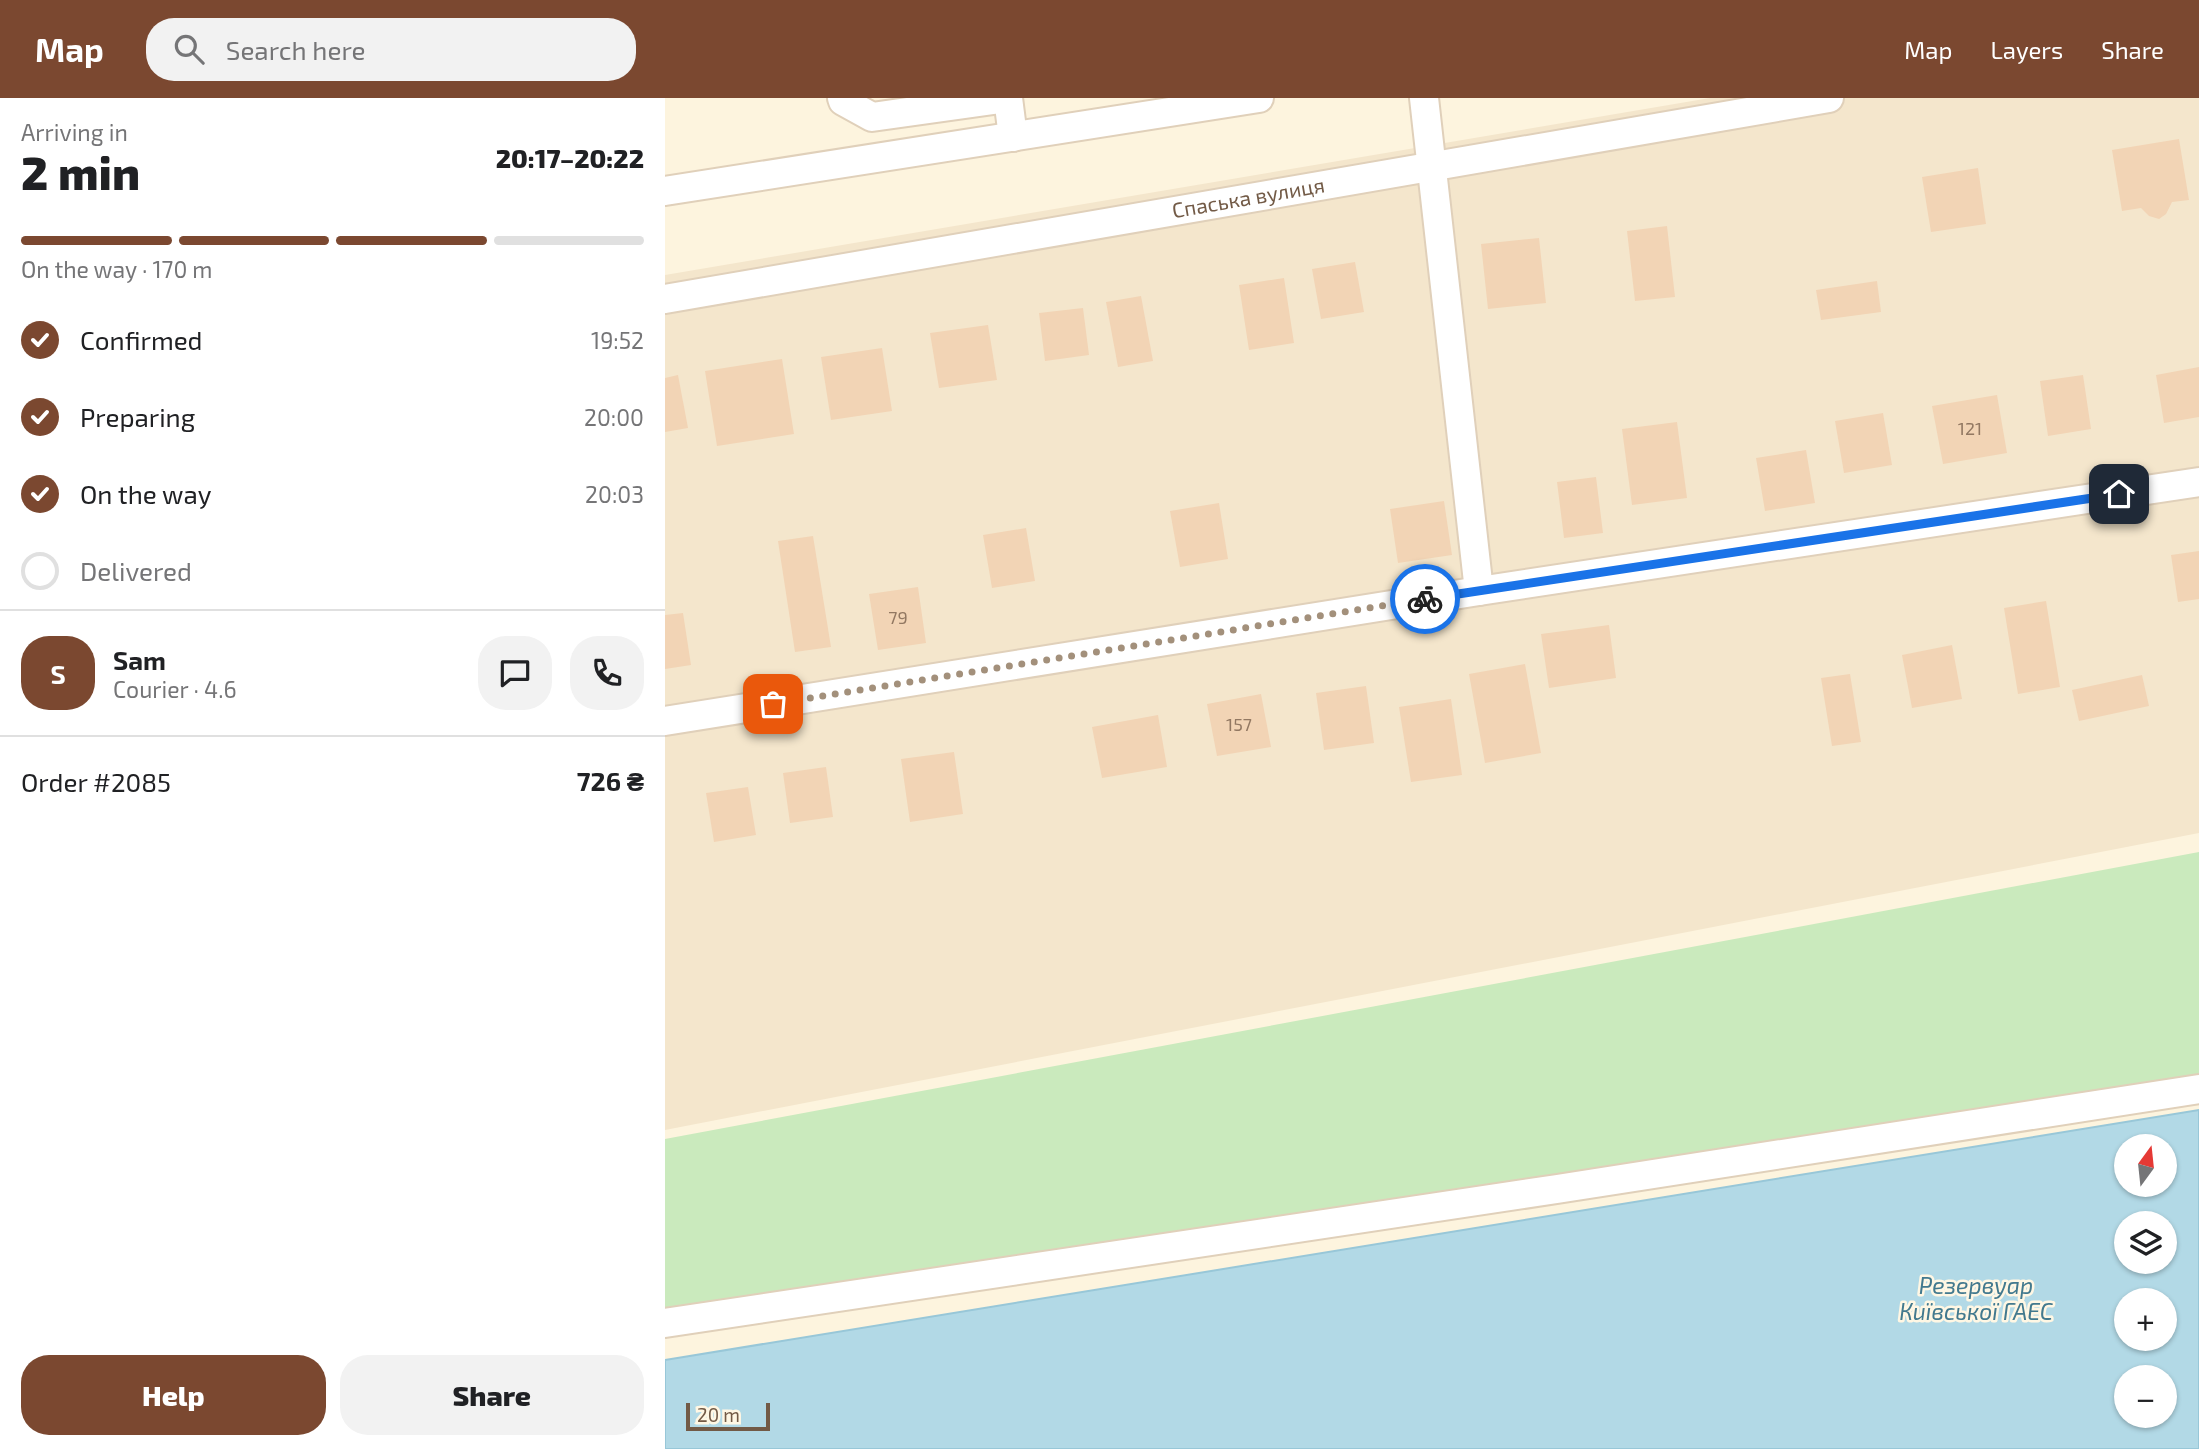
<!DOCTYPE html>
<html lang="en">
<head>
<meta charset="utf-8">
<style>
  body { margin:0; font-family:"Exo 2",sans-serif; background:#f2f2f2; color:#202124; height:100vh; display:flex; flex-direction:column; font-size:26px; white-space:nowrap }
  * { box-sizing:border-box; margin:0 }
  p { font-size:23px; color:#757577 }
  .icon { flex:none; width:38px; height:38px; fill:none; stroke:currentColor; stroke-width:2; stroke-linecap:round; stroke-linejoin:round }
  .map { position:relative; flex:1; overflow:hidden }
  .details { display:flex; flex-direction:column; background:#fff; width:665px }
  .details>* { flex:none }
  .needle { width:46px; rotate:15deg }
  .controls { position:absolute; left:1449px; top:1036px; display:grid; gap:14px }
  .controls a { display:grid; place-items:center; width:63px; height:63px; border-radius:50%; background:#fff; box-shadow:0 2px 5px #0004; font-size:35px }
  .scale { position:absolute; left:21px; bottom:18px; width:84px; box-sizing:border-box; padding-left:7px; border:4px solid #725a46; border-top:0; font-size:19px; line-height:24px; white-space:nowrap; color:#725a46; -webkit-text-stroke:5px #fff7e4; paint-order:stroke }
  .pin { position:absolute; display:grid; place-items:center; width:60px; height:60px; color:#fff; margin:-30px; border-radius:14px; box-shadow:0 4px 10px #0006 }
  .courier { position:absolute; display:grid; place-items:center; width:70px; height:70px; margin:-35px; border:5px solid #1a73e8; border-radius:50%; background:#fff; color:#222; box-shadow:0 2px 9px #0007 }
  .summary em { font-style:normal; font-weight:800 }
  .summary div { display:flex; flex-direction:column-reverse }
  .summary { display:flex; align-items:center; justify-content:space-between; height:119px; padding:0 21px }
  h1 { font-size:46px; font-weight:800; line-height:52px }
  .bar { display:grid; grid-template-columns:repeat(4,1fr); gap:10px 7px; align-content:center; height:84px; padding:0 21px }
  .bar i { height:9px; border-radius:5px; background:#e0e0e0 }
  .bar .current { background:#7b4830 }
  .bar p { grid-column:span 4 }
  .line { display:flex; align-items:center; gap:18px; padding:0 21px; border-top:2px solid #e0e0e0 }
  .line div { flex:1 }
  .round { display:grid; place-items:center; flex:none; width:74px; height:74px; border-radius:28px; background:#f2f2f2 }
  ol { padding:0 21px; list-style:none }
  li { display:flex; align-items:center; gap:21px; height:77px }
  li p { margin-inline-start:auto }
  li .icon { padding:7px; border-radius:50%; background:#7b4830; color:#fff; stroke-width:4 }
  li:last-child { color:#757577 }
  li i { width:38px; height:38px; border:4px solid #e0e0e0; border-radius:50% }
  .cta { display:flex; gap:14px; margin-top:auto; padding:14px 21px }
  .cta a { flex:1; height:80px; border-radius:28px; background:#7b4830; color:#fff; font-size:28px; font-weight:800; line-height:80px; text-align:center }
  .cta a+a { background:#f2f2f2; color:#202124 }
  header { display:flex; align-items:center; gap:42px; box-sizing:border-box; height:98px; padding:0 35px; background:#7b4830; color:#fff }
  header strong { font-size:33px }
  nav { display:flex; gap:38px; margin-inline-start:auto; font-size:24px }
  .search { width:490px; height:63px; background:#f2f2f2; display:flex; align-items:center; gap:18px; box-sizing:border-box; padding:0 24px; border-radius:28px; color:#757577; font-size:26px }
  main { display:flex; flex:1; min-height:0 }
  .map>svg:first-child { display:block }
  .residential { fill:#f4e6cc }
  .green { fill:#caeabd }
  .water { fill:#b2d9e6; stroke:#98c7d8; stroke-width:2; fill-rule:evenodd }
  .building { fill:#f2d4b5 }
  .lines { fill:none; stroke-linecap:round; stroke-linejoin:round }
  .minor-casing { stroke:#e0d0ba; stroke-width:32 }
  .minor { stroke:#fff; stroke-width:28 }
  .done { stroke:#a3907b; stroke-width:7; stroke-dasharray:0 12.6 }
  .route { stroke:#1a73e8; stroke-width:9 }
  .labels { text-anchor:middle; stroke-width:5; stroke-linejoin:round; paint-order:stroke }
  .number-label { font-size:18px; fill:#927862 }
  .street-label { font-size:21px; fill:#725a46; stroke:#fff7e4 }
  .water-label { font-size:23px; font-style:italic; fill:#42798e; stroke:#fff7e4 }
</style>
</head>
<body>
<header>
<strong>Map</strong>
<div class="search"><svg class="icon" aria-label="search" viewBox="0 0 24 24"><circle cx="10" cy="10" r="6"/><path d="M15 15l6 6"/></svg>Search here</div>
<nav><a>Map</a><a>Layers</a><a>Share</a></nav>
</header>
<main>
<section class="details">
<div class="summary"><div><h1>2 min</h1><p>Arriving in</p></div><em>20:17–20:22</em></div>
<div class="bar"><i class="current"></i><i class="current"></i><i class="current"></i><i></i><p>On the way · 170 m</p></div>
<ol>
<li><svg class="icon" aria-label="check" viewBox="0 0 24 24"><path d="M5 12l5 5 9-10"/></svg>Confirmed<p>19:52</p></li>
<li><svg class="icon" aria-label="check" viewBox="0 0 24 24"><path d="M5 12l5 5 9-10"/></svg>Preparing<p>20:00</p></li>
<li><svg class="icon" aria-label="check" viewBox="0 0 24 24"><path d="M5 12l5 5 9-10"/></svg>On the way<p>20:03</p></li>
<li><i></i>Delivered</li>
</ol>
<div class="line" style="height:126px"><b class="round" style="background:#7b4830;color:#fff">S</b><div><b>Sam</b><p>Courier · 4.6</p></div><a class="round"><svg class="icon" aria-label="chat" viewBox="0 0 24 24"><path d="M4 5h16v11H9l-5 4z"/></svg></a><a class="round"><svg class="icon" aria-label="phone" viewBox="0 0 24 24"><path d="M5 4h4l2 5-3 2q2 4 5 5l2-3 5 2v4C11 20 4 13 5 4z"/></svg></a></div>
<div class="line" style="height:91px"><div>Order #2085</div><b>726 ₴</b></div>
<div class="cta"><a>Help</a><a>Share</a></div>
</section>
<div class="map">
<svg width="1534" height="1351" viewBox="0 0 1534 1351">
  <rect width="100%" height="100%" fill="#fdf4de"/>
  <path class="residential" d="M1045,0H1534V735L0,1032V177Z"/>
  <path class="green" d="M1534,754V991L0,1225V1041Z"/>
  <path class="water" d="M1534,1012V1351H0V1262ZM1461,1048H1500V1087H1461ZM1461,1125H1500V1164H1461ZM1461,1202H1500V1241H1461ZM1461,1279H1500V1318H1461Z"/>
  <g class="building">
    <path d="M1514,41L1524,102L1507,104L1501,116L1494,121L1484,118L1476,110L1457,113L1447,52Z"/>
    <path d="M1313,70L1321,126L1266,134L1257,79Z"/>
    <path d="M1002,128L1010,199L970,203L962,133Z"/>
    <path d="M874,140L881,205L823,211L816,146Z"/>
    <path d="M690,164L699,214L656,221L647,171Z"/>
    <path d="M619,180L629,245L584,252L574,187Z"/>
    <path d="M1212,183L1216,214L1156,222L1151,192Z"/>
    <path d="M476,198L488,263L453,269L441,204Z"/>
    <path d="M418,210L424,257L380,263L374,215Z"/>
    <path d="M323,227L332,282L274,290L265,235Z"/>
    <path d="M217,250L227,313L166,322L156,259Z"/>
    <path d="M117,261L129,336L52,348L40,273Z"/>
    <path d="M1534,269V319L1499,325L1491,277Z"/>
    <path d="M13,277L23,330L0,334V280Z"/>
    <path d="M1418,277L1426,331L1383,338L1375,283Z"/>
    <path d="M1332,297L1342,355L1278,366L1267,308Z"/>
    <path d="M1218,315L1227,367L1179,375L1170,323Z"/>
    <path d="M1012,324L1022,400L967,407L957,331Z"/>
    <path d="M1141,352L1150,405L1100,413L1091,360Z"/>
    <path d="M931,379L938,435L899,440L892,384Z"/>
    <path d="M779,403L787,457L733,465L725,411Z"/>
    <path d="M554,405L563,461L515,469L505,413Z"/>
    <path d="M361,430L370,483L327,490L318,437Z"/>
    <path d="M148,438L166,549L130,554L113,443Z"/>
    <path d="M1534,453V501L1513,504L1506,457Z"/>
    <path d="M253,489L261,545L213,552L204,496Z"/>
    <path d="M1381,503L1395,589L1353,596L1339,510Z"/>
    <path d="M18,515L26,567L0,571V517Z"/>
    <path d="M944,527L951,580L884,590L876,536Z"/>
    <path d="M1287,547L1297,601L1247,610L1237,557Z"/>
    <path d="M860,566L876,655L820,665L804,576Z"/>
    <path d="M1185,576L1196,644L1167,648L1156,580Z"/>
    <path d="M1477,577L1484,608L1414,623L1407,592Z"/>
    <path d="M701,588L709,645L659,652L651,595Z"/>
    <path d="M596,596L606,649L552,658L542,606Z"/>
    <path d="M786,601L797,677L746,684L734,609Z"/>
    <path d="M493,617L502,669L437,680L427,629Z"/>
    <path d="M289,654L298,716L245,724L236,661Z"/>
    <path d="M161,669L168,719L125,725L118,675Z"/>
    <path d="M83,689L91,737L49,744L41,695Z"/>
  </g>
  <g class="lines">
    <g class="minor-casing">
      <g id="minor">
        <path d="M177,0L178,3L207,19L343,0L348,39"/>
        <path d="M759,0L814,493"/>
        <path d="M0,93L594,0"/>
        <path id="s1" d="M0,201L1164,0"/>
        <path d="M0,623L814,493L1534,384"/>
        <path d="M0,1225L892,1091L1534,991"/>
      </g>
    </g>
    <use href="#minor" class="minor"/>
  </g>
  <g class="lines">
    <path class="done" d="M108,606L760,501"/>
    <path class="route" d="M760,501L1454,396"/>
  </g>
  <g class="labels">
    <g class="number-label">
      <text x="1305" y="337">121</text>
      <text x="233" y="526">79</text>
      <text x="574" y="633">157</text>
    </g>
    <g class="street-label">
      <text dy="7" stroke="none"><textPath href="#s1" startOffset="592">Спаська вулиця</textPath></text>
    </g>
    <g class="water-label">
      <text x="1311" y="1196">Резервуар<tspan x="1311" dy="26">Київської ГАЕС</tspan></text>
    </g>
  </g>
</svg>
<div class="controls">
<a><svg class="needle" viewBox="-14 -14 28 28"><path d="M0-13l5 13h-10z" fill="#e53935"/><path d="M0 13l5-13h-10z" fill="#757577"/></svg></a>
<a><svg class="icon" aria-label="layers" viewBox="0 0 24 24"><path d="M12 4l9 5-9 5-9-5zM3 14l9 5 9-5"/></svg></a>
<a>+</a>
<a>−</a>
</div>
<div class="scale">20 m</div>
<div class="pin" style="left:108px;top:606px;background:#ea580c"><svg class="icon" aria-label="bag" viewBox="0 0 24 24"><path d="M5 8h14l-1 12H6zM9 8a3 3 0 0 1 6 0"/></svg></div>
<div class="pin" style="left:1454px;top:396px;background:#1f2937"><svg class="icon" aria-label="home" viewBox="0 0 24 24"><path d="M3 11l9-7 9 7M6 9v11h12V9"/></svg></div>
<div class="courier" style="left:760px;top:501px"><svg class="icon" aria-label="bike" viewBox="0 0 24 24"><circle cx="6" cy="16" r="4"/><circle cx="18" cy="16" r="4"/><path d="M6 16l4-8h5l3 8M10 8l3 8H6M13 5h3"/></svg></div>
</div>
</main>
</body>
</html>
